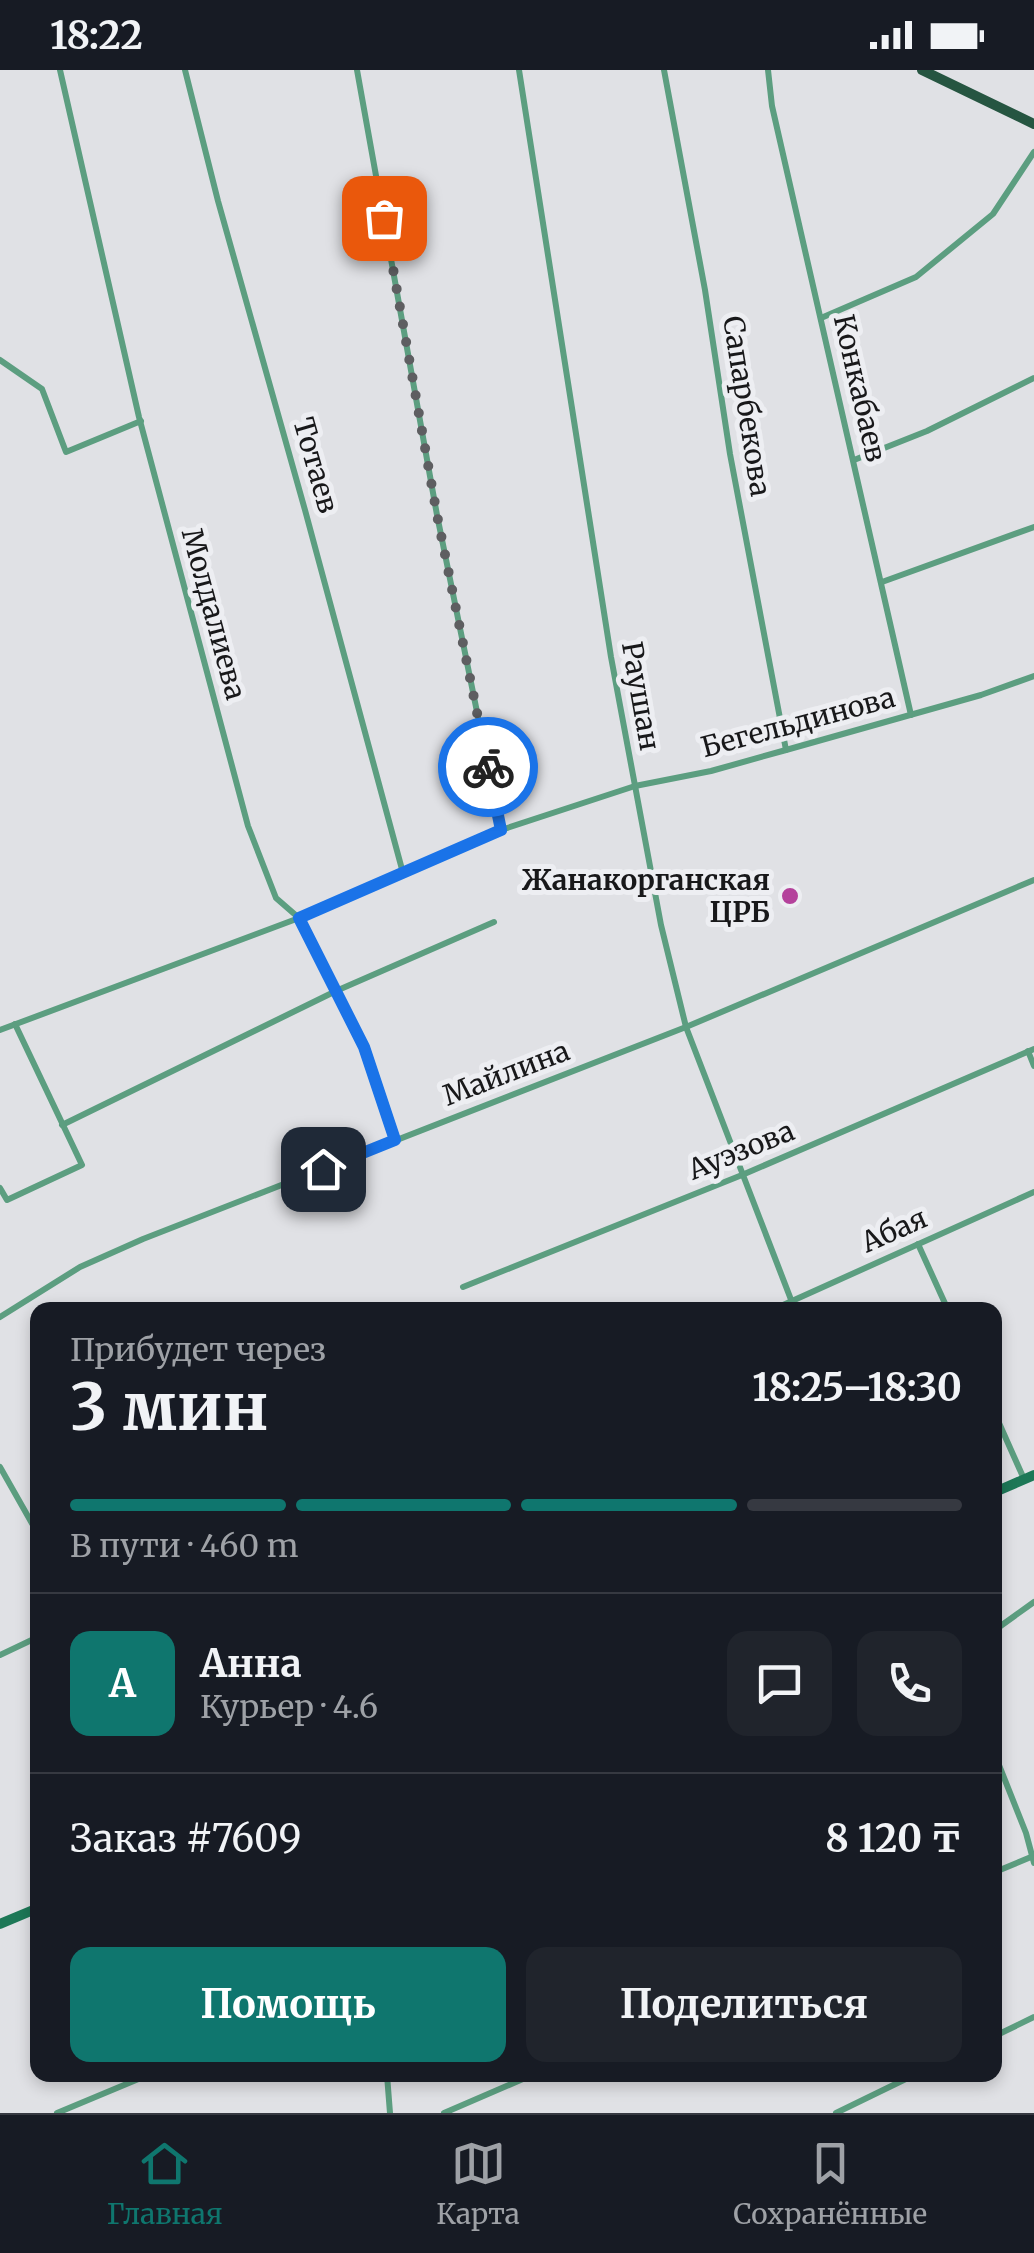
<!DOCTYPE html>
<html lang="ru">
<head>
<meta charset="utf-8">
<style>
  body { margin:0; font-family:Merriweather,serif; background:#20242c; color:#f1f3f6; height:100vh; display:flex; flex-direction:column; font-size:38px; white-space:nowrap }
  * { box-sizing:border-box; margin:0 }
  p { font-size:32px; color:#9ea1a6 }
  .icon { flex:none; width:55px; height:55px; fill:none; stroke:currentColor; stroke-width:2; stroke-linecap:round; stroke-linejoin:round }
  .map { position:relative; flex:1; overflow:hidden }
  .details { position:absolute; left:30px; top:1232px; width:972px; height:780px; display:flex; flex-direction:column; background:#171b24; border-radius:20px; box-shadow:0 5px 15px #0003 }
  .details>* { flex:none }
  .pin { position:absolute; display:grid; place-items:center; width:85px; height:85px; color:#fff; margin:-42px; border-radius:20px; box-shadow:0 5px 15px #0006 }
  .courier { position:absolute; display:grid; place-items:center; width:100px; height:100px; margin:-50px; border:8px solid #1a73e8; border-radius:50%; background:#fff; color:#222; box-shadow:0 2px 12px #0007 }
  .summary em { font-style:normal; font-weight:700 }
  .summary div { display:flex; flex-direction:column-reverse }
  .summary { display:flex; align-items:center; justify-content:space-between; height:170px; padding:0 40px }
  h1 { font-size:65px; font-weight:700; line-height:75px }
  .bar { display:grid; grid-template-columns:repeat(4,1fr); gap:15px 10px; align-content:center; height:120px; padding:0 40px }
  .bar i { height:12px; border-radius:8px; background:#363941 }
  .bar .selected { background:#0f766e }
  .bar p { grid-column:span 4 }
  .line { display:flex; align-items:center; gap:25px; padding:0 40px; border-top:2px solid #363941 }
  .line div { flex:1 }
  .round { display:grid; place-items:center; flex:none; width:105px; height:105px; border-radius:20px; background:#20242c }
  .primary-button { display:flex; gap:20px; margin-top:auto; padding:20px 40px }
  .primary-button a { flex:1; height:115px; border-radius:20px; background:#0f766e; color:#fff; font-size:40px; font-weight:700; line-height:115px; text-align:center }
  .primary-button a+a { background:#20242c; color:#f1f3f6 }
  .status { display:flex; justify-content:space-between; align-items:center; height:70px; padding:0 50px; background:#171b24; direction:ltr }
  .status svg { height:28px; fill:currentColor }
  .tabs { display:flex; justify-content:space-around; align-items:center; height:140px; border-top:2px solid #363941; background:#171b24; font-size:28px; color:#9ea1a6 }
  .tabs a { display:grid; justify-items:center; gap:5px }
  .tabs .selected { color:#0f766e }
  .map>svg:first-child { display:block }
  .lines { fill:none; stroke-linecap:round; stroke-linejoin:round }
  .minor { stroke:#5c9e80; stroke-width:6 }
  .secondary { stroke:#1d7857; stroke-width:10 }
  .primary { stroke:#265541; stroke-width:10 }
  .done { stroke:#5e5e61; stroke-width:10; stroke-dasharray:0 18 }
  .route { stroke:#1a73e8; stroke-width:12 }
  .poi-dot { fill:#b4419b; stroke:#edeef2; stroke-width:4 }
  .labels { text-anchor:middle; stroke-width:10; stroke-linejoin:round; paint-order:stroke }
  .street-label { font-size:28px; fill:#18181a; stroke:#edeef2 }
  .poi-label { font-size:28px; font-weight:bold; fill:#18181a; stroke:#edeef2; text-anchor:end }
</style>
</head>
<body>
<div class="status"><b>18:22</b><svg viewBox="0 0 49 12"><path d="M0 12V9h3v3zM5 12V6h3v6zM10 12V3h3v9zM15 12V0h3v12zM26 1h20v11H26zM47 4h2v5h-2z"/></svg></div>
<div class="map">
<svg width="1034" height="2043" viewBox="0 0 1034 2043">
  <rect width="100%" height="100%" fill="#e0e1e5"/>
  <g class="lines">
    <g class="minor">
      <path d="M60,0L139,347L248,756L276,828L299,848L364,977L395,1070"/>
      <path d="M185,0L218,131L305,440L403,803"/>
      <path d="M357,0L437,445L501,760"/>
      <path d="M519,0L611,587L661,855L686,957L795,1240"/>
      <path d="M664,0L705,220L730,384L786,680"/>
      <path d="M768,0L772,36L911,645"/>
      <path d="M821,248L916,207L993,144L1034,82"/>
      <path d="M0,290L42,319L66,382L141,351"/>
      <path d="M854,390L927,361L1034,308"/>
      <path d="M882,512L1034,457"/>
      <path d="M0,960L299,848L501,760L635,716L711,701L786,680L981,625L1034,606"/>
      <path d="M1028,981L1034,996"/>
      <path d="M62,1055L336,921L494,852"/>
      <path d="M0,1118L7,1130L82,1095L15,954"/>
      <path d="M918,1174L948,1240"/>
      <path d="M463,1217L742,1105L1034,979"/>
      <path d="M772,1240L1034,1122"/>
      <path d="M0,1247L80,1197L143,1169L686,957L1034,810"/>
      <path d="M995,1344L1024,1409"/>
      <path d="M0,1397L38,1464"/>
      <path d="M995,1560L1034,1532"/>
      <path d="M0,1585L38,1567"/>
      <path d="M995,1685L1026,1763L1034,1793"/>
      <path d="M995,1802L1031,1787"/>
      <path d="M995,1966L1034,1947"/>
      <path d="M387,2005L390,2043"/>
      <path d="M57,2043L148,2005"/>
      <path d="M444,2043L532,2005"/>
      <path d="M836,2043L914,2005"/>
    </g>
    <g class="secondary">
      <path d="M995,1422L1034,1405"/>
      <path d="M0,1854L38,1838"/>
    </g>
    <path class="primary" d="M922,0L1034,54"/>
  </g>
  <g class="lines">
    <path class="done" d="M384,148L437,445L488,697"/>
    <path class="route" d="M323,1099L395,1070L364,977L299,848L501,760L488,697"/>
  </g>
  <circle class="poi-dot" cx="790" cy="826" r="10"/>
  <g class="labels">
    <g class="street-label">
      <text transform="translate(860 318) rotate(77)" y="10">Конкабаев</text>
      <text transform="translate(747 336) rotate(81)" y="10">Сапарбекова</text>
      <text transform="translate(316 395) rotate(74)" y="10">Тотаев</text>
      <text transform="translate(214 544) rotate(75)" y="10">Молдалиева</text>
      <text transform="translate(641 626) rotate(80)" y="10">Раушан</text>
      <text transform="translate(798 652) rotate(-15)" y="10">Бегельдинова</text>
      <text transform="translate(506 1003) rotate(-21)" y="10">Майлина</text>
      <text transform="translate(741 1080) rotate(-22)" y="10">Ауэзова</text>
      <text transform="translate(894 1160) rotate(-24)" y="10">Абая</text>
    </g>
    <g class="poi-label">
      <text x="770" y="820">Жанакорганская<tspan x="770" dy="32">ЦРБ</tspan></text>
    </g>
  </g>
</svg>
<div class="pin" style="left:384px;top:148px;background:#ea580c"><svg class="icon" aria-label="bag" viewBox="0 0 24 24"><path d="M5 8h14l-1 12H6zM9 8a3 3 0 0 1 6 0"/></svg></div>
<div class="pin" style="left:323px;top:1099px;background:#1f2937"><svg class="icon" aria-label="home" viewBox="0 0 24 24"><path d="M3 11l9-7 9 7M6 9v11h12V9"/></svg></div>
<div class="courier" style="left:488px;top:697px"><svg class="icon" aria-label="bike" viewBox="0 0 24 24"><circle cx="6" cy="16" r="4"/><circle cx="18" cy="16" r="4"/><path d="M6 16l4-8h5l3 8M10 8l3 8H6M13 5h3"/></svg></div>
<section class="details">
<div class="summary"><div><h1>3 мин</h1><p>Прибудет через</p></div><em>18:25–18:30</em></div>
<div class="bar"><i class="selected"></i><i class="selected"></i><i class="selected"></i><i></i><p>В пути · 460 m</p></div>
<div class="line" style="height:180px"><b class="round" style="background:#0f766e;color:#fff">А</b><div><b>Анна</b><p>Курьер · 4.6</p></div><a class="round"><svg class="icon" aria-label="chat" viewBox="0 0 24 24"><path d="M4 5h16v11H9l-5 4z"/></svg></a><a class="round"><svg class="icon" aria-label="phone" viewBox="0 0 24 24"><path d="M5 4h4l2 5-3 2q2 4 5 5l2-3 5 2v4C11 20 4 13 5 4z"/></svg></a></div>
<div class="line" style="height:130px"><div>Заказ #7609</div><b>8 120 ₸</b></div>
<div class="primary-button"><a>Помощь</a><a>Поделиться</a></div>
</section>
</div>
<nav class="tabs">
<a class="selected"><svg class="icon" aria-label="home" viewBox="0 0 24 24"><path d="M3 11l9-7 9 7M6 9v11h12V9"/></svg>Главная</a>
<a><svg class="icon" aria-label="map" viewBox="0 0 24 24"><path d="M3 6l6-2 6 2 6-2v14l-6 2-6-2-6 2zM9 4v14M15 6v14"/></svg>Карта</a>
<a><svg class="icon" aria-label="saved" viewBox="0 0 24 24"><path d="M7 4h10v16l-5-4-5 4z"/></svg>Сохранённые</a>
</nav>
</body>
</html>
